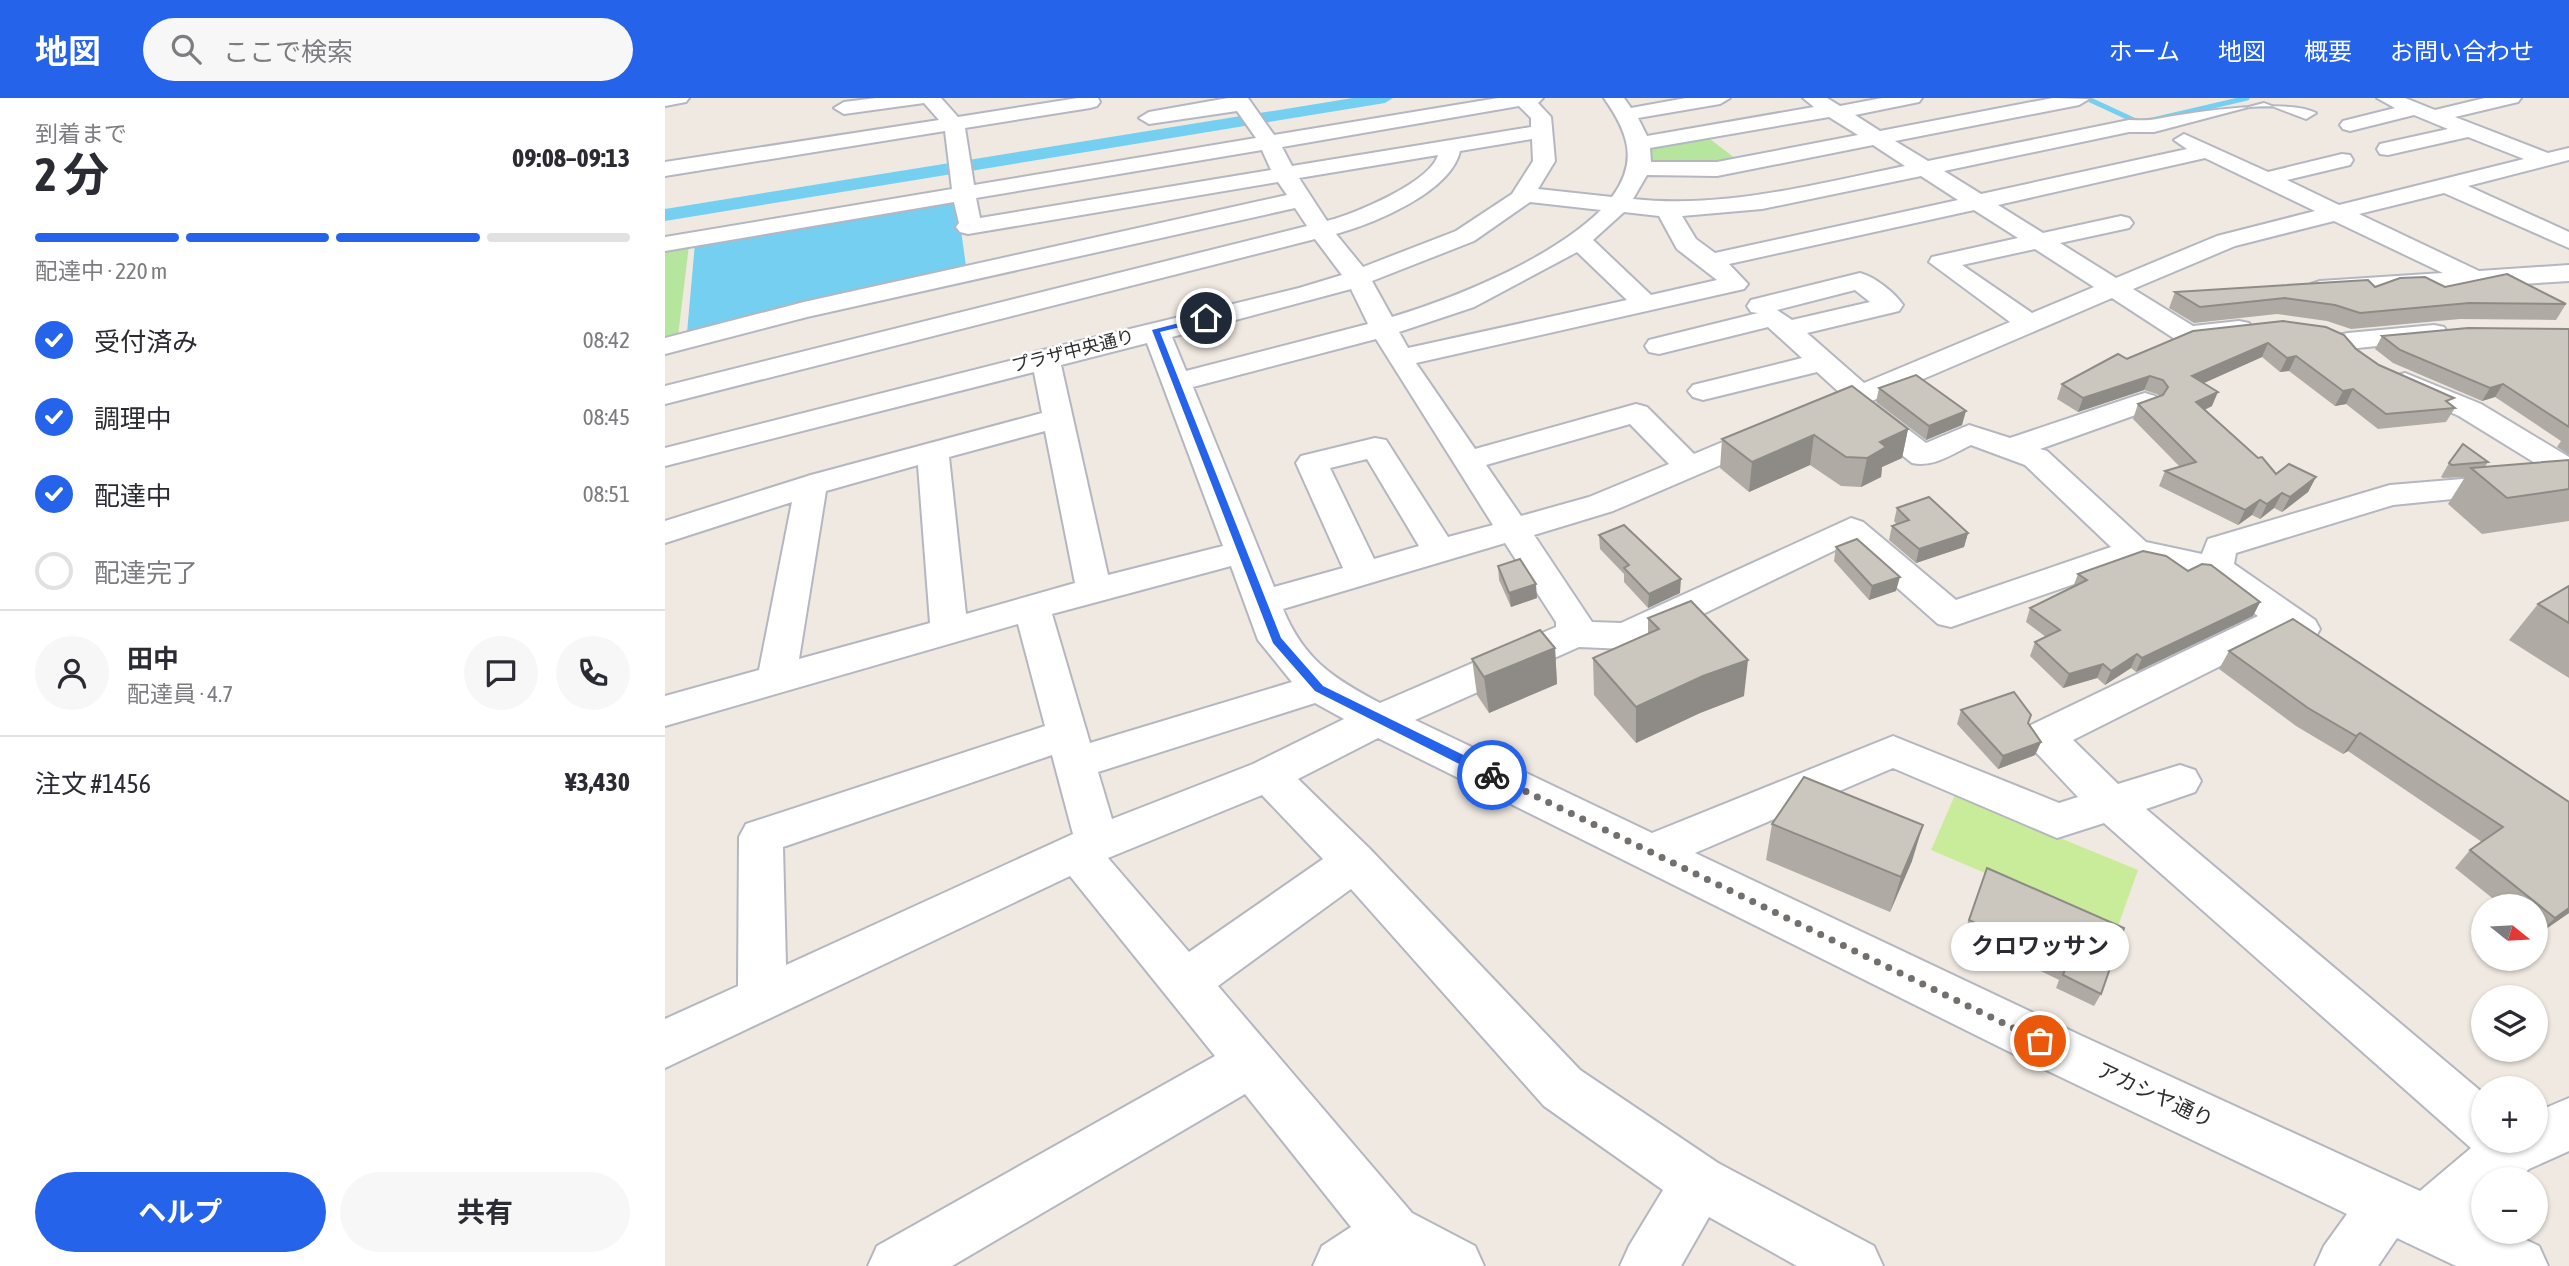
<!DOCTYPE html>
<html lang="ja">
<head>
<meta charset="utf-8">
<style>
  body { margin:0; font-family:"Asap Condensed","Noto Sans JP",sans-serif; background:#f7f7f7; color:#2b2b33; height:100vh; display:flex; flex-direction:column; font-size:26px; white-space:nowrap }
  * { box-sizing:border-box; margin:0 }
  p { font-size:23px; color:#7c7c81 }
  .icon { flex:none; width:38px; height:38px; fill:none; stroke:currentColor; stroke-width:2; stroke-linecap:round; stroke-linejoin:round }
  .map { position:relative; flex:1; overflow:hidden }
  .details { display:flex; flex-direction:column; background:#fff; width:665px }
  .details>* { flex:none }
  .needle { width:46px; rotate:108deg }
  .tools { position:absolute; left:1806px; top:796px; display:grid; gap:14px }
  .tools a { display:grid; place-items:center; width:77px; height:77px; border-radius:50%; background:#fff; box-shadow:0 2px 5px #0004; font-size:35px }
  .pin { position:absolute; display:grid; place-items:center; width:60px; height:60px; color:#fff; margin:-30px; border:4px solid #fff; border-radius:50%; box-shadow:0 2px 7px #0007 }
  .courier { position:absolute; display:grid; place-items:center; width:70px; height:70px; margin:-35px; border:5px solid #2563eb; border-radius:50%; background:#fff; color:#222; box-shadow:0 2px 9px #0007 }
  .bubble { position:absolute; height:49px; border-radius:24px; background:#fff; box-shadow:0 2px 5px #0004; font-size:23px; font-weight:700; line-height:49px; text-align:center }
  .overview em { font-style:normal; font-weight:700 }
  .overview div { display:flex; flex-direction:column-reverse }
  .overview { display:flex; align-items:center; justify-content:space-between; height:119px; padding:0 35px }
  h1 { font-size:46px; font-weight:700; line-height:52px }
  .bar { display:grid; grid-template-columns:repeat(4,1fr); gap:10px 7px; align-content:center; height:84px; padding:0 35px }
  .bar i { height:9px; border-radius:5px; background:#e1e1e2 }
  .bar .on { background:#2563eb }
  .bar p { grid-column:span 4 }
  .line { display:flex; align-items:center; gap:18px; padding:0 35px; border-top:2px solid #e1e1e2 }
  .line div { flex:1 }
  .round { display:grid; place-items:center; flex:none; width:74px; height:74px; border-radius:37px; background:#f7f7f7 }
  ol { padding:0 35px; list-style:none }
  li { display:flex; align-items:center; gap:21px; height:77px }
  li p { margin-inline-start:auto }
  li .icon { padding:7px; border-radius:50%; background:#2563eb; color:#fff; stroke-width:4 }
  li:last-child { color:#7c7c81 }
  li i { width:38px; height:38px; border:4px solid #e1e1e2; border-radius:50% }
  .button { display:flex; gap:14px; margin-top:auto; padding:14px 35px }
  .button a { flex:1; height:80px; border-radius:42px; background:#2563eb; color:#fff; font-size:28px; font-weight:700; line-height:80px; text-align:center }
  .button a+a { background:#f7f7f7; color:#2b2b33 }
  header { display:flex; align-items:center; gap:42px; box-sizing:border-box; height:98px; padding:0 35px; background:#2563eb; color:#fff }
  header strong { font-size:33px }
  nav { display:flex; gap:38px; margin-inline-start:auto; font-size:24px }
  .search { width:490px; height:63px; background:#f7f7f7; display:flex; align-items:center; gap:18px; box-sizing:border-box; padding:0 24px; border-radius:38px; color:#7c7c81; font-size:26px }
  main { display:flex; flex:1; min-height:0 }
  .map>svg:first-child { display:block }
  .green { fill:#b6e59e }
  .pitch { fill:#c9ec9a }
  .water { fill:#75cff0 }
  .lines { fill:none; stroke-linecap:round; stroke-linejoin:round }
  .stream { stroke:#75cff0; stroke-width:5 }
  .canal { fill:#75cff0; fill-rule:evenodd }
  .minor-casing { stroke:#b4b7c1; stroke-width:4 }
  .minor { fill:#fff; fill-rule:evenodd }
  .wall { fill:#afaba4 }
  .shaded-wall { fill:#8e8b86 }
  .building { fill:#cbc7bf; stroke:#8e8b86; stroke-width:2 }
  .route { fill:#2563eb }
  .done { stroke:#726f6d; stroke-width:7; stroke-dasharray:0 12.6 }
  .labels { text-anchor:middle; stroke-width:5; stroke-linejoin:round; paint-order:stroke }
  .far-street-label { font-size:18px; fill:#2e2e2e; stroke:#fff }
  .street-label { font-size:21px; fill:#2e2e2e; stroke:#fff }
</style>
</head>
<body>
<header>
<strong>地図</strong>
<div class="search"><svg class="icon" aria-label="search" viewBox="0 0 24 24"><circle cx="10" cy="10" r="6"/><path d="M15 15l6 6"/></svg>ここで検索</div>
<nav><a>ホーム</a><a>地図</a><a>概要</a><a>お問い合わせ</a></nav>
</header>
<main>
<section class="details">
<div class="overview"><div><h1>2 分</h1><p>到着まで</p></div><em>09:08–09:13</em></div>
<div class="bar"><i class="on"></i><i class="on"></i><i class="on"></i><i></i><p>配達中 · 220 m</p></div>
<ol>
<li><svg class="icon" aria-label="check" viewBox="0 0 24 24"><path d="M5 12l5 5 9-10"/></svg>受付済み<p>08:42</p></li>
<li><svg class="icon" aria-label="check" viewBox="0 0 24 24"><path d="M5 12l5 5 9-10"/></svg>調理中<p>08:45</p></li>
<li><svg class="icon" aria-label="check" viewBox="0 0 24 24"><path d="M5 12l5 5 9-10"/></svg>配達中<p>08:51</p></li>
<li><i></i>配達完了</li>
</ol>
<div class="line" style="height:126px"><a class="round"><svg class="icon" aria-label="person" viewBox="0 0 24 24"><circle cx="12" cy="8" r="4"/><path d="M4 21q1-7 8-7t8 7"/></svg></a><div><b>田中</b><p>配達員 · 4.7</p></div><a class="round"><svg class="icon" aria-label="chat" viewBox="0 0 24 24"><path d="M4 5h16v11H9l-5 4z"/></svg></a><a class="round"><svg class="icon" aria-label="phone" viewBox="0 0 24 24"><path d="M5 4h4l2 5-3 2q2 4 5 5l2-3 5 2v4C11 20 4 13 5 4z"/></svg></a></div>
<div class="line" style="height:91px"><div>注文 #1456</div><b>¥3,430</b></div>
<div class="button"><a>ヘルプ</a><a>共有</a></div>
</section>
<div class="map">
<svg width="1904" height="1168" viewBox="0 0 1904 1168">
  <rect width="100%" height="100%" fill="#efe9e1"/>
  <g class="green">
    <path d="M1041,38L1071,61L1045,66L986,68L978,51Z"/>
    <path d="M24,147L13,238L0,241V151Z"/>
  </g>
  <path class="pitch" d="M1290,697L1473,772L1452,831L1266,752Z"/>
  <path class="water" d="M286,102L292,104L301,168L22,235L30,145Z"/>
  <g class="lines">
    <path class="stream" d="M1421,0L1475,25L1582,0"/>
    <path class="canal" d="M688,0H728L720,5L0,123V111Z"/>
    <g class="minor-casing">
      <g id="minor">
        <path d="M0,0H24L21,4L0,8Z"/>
        <path d="M211,0H276L293,19L413,0H433L435,4L432,8L425,10L300,30L309,87L591,40L572,13L484,26L474,20L484,14L563,0H583L609,37L833,0H878L873,5L886,19L890,63L873,91L947,99C974,63 963,34 939,0H959L966,10L1021,0H1065L1055,6L973,20L982,38L1149,9L1138,0H1162L1175,8L1217,0H1257L1254,4L1190,17L1215,33L1388,0L1424,1L1414,7L1230,43L1263,63L1464,22C1473,22 1483,23 1492,21C1528,14 1624,0 1651,15L1641,21L1599,5L1489,34H1464L1279,73L1316,96L1522,51L1509,42L1519,36L1603,74L1677,56L1685,57L1688,62L1685,67L1622,82L1674,107L1859,61L1803,39L1723,57L1715,56L1712,51L1715,46L1783,31L1749,17L1685,33L1678,31L1675,27L1678,23L1730,10L1712,0H1740L1770,12L1820,0H1856L1853,4L1790,19L1883,55L1904,50V62L1803,88L1904,134V150L1779,95L1694,116L1814,173L1904,167V183L1655,199L1646,196L1642,191L1646,186L1655,183L1778,175L1669,123L1570,148L1468,191L1528,228L1574,223L1584,225L1588,231L1584,237L1523,245L1513,243L1447,200L1202,305L1211,307L1261,345L1304,327L1345,340L1470,298L1480,295L1490,298L1495,304L1490,310L1375,351L1382,353L1481,444L1537,456L1543,441L1725,387L1846,377L1857,380L1862,387L1857,394L1728,407L1571,455L1569,466L1650,522L1655,531L1650,540L1637,544L1619,536L1408,642L1453,686L1515,667L1530,672L1536,683L1530,694L1481,711L1818,995V1043H1871V1014L1904,1000V1053L1864,1071L1852,1082H1818V1111L1810,1118L1818,1122V1134H1844L1874,1148L1883,1168H1791L1732,1140L1713,1168H1650L1659,1148L1682,1116L1381,972L713,640L633,681L705,751L915,972L1053,1065L1209,1148L1218,1168H1132L1044,1119L1016,1168H955L964,1148L998,1092L879,1008L686,791L553,888L747,1115L810,1148L819,1168H648L657,1148L686,1129L580,996L287,1168H203L212,1148L550,958L405,778L0,970V921L73,888L74,739L81,726L380,628L353,526L0,628V598L94,572L127,404L0,445V423L146,377L377,315L369,274L0,368V350L368,257L370,254L634,190L677,177L650,141L0,306V288L642,128L630,110L142,219L0,256V240L139,204L622,97L613,84L303,136L295,134L291,129L294,125L289,104L0,153V139L287,91L280,33L0,78V64L274,22L259,5L179,16L169,10L179,4ZM854,8L866,20V29L627,68L617,49ZM1164,19L1193,37L1052,64H986L985,50ZM867,41L868,63L847,96L791,133L698,169L671,136C708,126 786,94 795,53ZM1208,47L1240,68C1151,86 1060,111 968,101L982,77L1052,78ZM597,52L606,72L315,120L311,100ZM773,57C766,84 688,117 662,123L634,80ZM1540,60L1650,113L1552,138L1451,180L1395,145L1464,130L1468,125L1464,120L1456,118L1378,135L1333,107ZM1256,78L1293,102L1050,155L1031,141L1017,118L1097,111ZM865,104L936,112C886,161 793,199 727,219L707,183L809,143ZM1309,112L1353,140L1267,159L1264,164L1345,224L1199,285L1142,235L1234,213L1238,207C1229,194 1210,179 1195,175L1086,202L1082,208L1086,214L1093,215L984,242L980,248L984,254L994,256L1103,229L1137,260L1028,287L1023,293L1028,299L1038,302L1152,274L1175,295L1029,356L982,309L971,306L810,351L751,265L1079,191L1083,186L1064,166ZM959,114L994,118L1012,151L1052,182L986,197L928,142ZM1370,151L1429,189L1367,215L1297,167ZM912,154L962,202L743,250L734,234L809,209ZM686,191L703,226L521,273L507,239ZM1190,192L1205,204L1127,222L1112,212ZM711,241L828,427L783,439L721,342L710,340L636,358L631,365L678,470L609,489L528,289ZM482,245L558,448L443,477L396,267ZM1186,311L1189,319L1247,365C1268,370 1287,356 1306,347L1360,367L1446,449L1291,502L1198,424L1186,420L956,525L927,524L869,437L948,413ZM965,326L1004,366L924,399L856,418L821,367ZM380,333L410,485L301,516L284,359ZM702,361L754,448L709,461L665,370ZM253,367L265,525L134,561L161,393ZM840,445L891,524V529L715,605C668,580 639,562 618,511ZM1183,446L1273,526L1286,529L1472,464L1540,479L1593,518L1366,627L1360,638L1366,649L1413,699L1394,705L1228,638L987,735L750,622L914,549L961,551L974,547ZM566,468L593,542L627,584L425,645L387,516ZM650,605L679,621L588,666L447,721L433,674ZM387,657L408,736L121,867L118,749ZM1228,670L1392,740L1439,725L1806,1050L1755,1093L1417,938L1030,755ZM597,697L658,761L524,854L443,760Z"/>
        <path d="M1769,227L1779,229L1783,235L1779,241L1683,251L1673,249L1669,243L1673,237L1683,235Z"/>
        <path d="M1740,275L1816,306L1904,359V381L1893,379L1794,318L1730,290L1726,284L1730,278Z"/>
      </g>
    </g>
    <use href="#minor" class="minor"/>
  </g>
  <g class="wall">
    <path d="M1710,189H1780L1901,206L1891,222L1795,221L1686,231L1662,223L1612,216L1529,225L1504,210L1510,194Z"/>
    <path d="M1904,231V357L1892,349L1896,343L1830,299L1817,303L1728,265L1710,251L1717,238Z"/>
    <path d="M1528,233L1691,251L1714,267L1790,310L1781,324L1713,331L1681,306L1670,308L1624,273L1615,274L1597,259L1539,285L1547,308L1539,312L1611,376L1651,379L1643,394L1617,414L1609,410L1595,421L1587,417L1573,427L1494,388L1500,373L1515,369L1468,321L1473,306L1494,298L1492,296L1479,292L1413,314L1392,301L1397,286Z"/>
    <path d="M1214,290L1297,327L1261,342L1211,304Z"/>
    <path d="M1243,331L1237,360L1217,369L1216,379L1196,389L1176,388L1145,367L1084,394L1055,370L1057,341Z"/>
    <path d="M1904,362V423L1817,436L1783,406L1800,379L1778,380L1776,379L1784,365L1823,364L1820,369Z"/>
    <path d="M1232,410L1303,435L1299,449L1251,465L1224,442L1227,428L1232,427L1229,423Z"/>
    <path d="M934,437L1015,495L983,510L959,484V476L935,451Z"/>
    <path d="M1171,449L1231,493L1204,502L1169,463Z"/>
    <path d="M833,468L872,500L846,509L834,482Z"/>
    <path d="M1523,473L1595,504L1588,518L1471,574L1466,570L1440,587L1432,580L1398,590L1365,558L1370,544L1381,539L1361,524L1365,510L1408,489L1413,476Z"/>
    <path d="M1904,488V580L1844,542L1873,506Z"/>
    <path d="M983,520L1079,598L1035,615L971,645L929,597L928,560L983,536Z"/>
    <path d="M890,550L892,586L824,615L812,597L807,561Z"/>
    <path d="M1564,553L1904,704V815L1872,837L1871,836V808H1837L1790,770L1805,752L1817,744L1683,653L1678,656L1631,628L1554,571Z"/>
    <path d="M1296,612L1363,625L1376,644L1370,657L1333,671L1292,626Z"/>
    <path d="M1107,726L1247,763L1225,814L1101,762Z"/>
    <path d="M1322,770L1436,896L1429,908L1391,890L1394,882L1299,835Z"/>
  </g>
  <g class="shaded-wall">
    <path d="M1603,245L1597,259L1521,293L1527,278Z"/>
    <path d="M1631,258L1624,273L1615,274L1622,260Z"/>
    <path d="M1485,278L1479,292L1413,314L1418,300Z"/>
    <path d="M1838,286L1830,299L1817,303L1825,290Z"/>
    <path d="M1688,291L1681,306L1670,308L1678,293Z"/>
    <path d="M1553,294L1547,308L1525,319L1531,304Z"/>
    <path d="M1301,313L1297,327L1261,342L1264,328Z"/>
    <path d="M1243,331L1237,360L1217,369L1216,379L1196,389L1202,360L1215,344Z"/>
    <path d="M1149,337L1145,367L1084,394L1087,364Z"/>
    <path d="M1651,379L1643,394L1617,414L1625,399Z"/>
    <path d="M1617,395L1609,410L1595,421L1602,406Z"/>
    <path d="M1595,402L1587,417L1573,427L1580,412Z"/>
    <path d="M1303,435L1299,449L1251,465L1254,451Z"/>
    <path d="M1235,479L1231,493L1204,502L1207,488Z"/>
    <path d="M1016,481L1015,495L983,510L984,496Z"/>
    <path d="M871,486L872,500L846,509L844,495Z"/>
    <path d="M1595,504L1588,518L1471,574L1477,560Z"/>
    <path d="M890,550L892,586L824,615L819,579Z"/>
    <path d="M1472,556L1466,570L1440,587L1446,573Z"/>
    <path d="M1083,562L1079,598L1035,615L971,645V609L1038,578Z"/>
    <path d="M1438,566L1432,580L1398,590L1404,576Z"/>
    <path d="M1695,635L1683,653L1678,656L1691,638Z"/>
    <path d="M1376,644L1370,657L1333,671L1338,658Z"/>
    <path d="M1258,727L1247,763L1225,814L1236,779Z"/>
    <path d="M1904,810V815L1872,837L1890,820Z"/>
  </g>
  <g class="building">
    <path d="M1842,176L1901,206L1804,205L1695,215L1670,207L1620,200L1535,209L1510,194L1703,182L1710,189L1735,180L1760,179L1780,189Z"/>
    <path d="M1618,223L1661,229L1679,237L1691,251L1714,267L1789,300L1781,303L1790,310L1721,316L1688,291L1678,293L1631,258L1622,260L1603,245L1527,278L1553,294L1531,304L1593,360L1597,359L1611,376L1624,366L1651,379L1625,399L1617,395L1602,406L1595,402L1580,412L1500,373L1531,364L1473,306L1498,297L1503,289L1498,282L1485,278L1418,300L1397,286L1453,256L1462,261L1528,233Z"/>
    <path d="M1803,230L1904,231V329L1838,286L1825,290L1735,252L1717,238Z"/>
    <path d="M1251,277L1301,313L1264,328L1214,290Z"/>
    <path d="M1187,288L1243,331L1215,344L1221,349L1202,360L1181,359L1149,337L1087,364L1057,341Z"/>
    <path d="M1798,346L1823,364L1787,367L1784,365Z"/>
    <path d="M1904,362V391L1842,400L1806,370Z"/>
    <path d="M1264,399L1303,435L1254,451L1227,428L1244,422L1232,410Z"/>
    <path d="M959,427L1016,481L984,496L959,470L964,467L934,437Z"/>
    <path d="M1192,441L1235,479L1207,488L1171,449Z"/>
    <path d="M1478,453L1501,458L1523,473L1537,466L1546,467L1595,504L1477,560L1472,556L1446,573L1438,566L1404,576L1370,544L1395,532L1365,510L1422,482L1413,476Z"/>
    <path d="M855,461L871,486L844,495L833,468Z"/>
    <path d="M1904,488V525L1873,506Z"/>
    <path d="M1026,503L1083,562L1038,578L971,609L928,560L994,531L983,520Z"/>
    <path d="M1628,521L1904,704V810L1890,820L1805,752L1838,729L1695,635L1691,638L1643,610L1564,553Z"/>
    <path d="M875,532L890,550L819,579L807,561Z"/>
    <path d="M1349,594L1366,617L1363,625L1376,644L1338,658L1296,612Z"/>
    <path d="M1139,679L1258,727L1236,779L1107,726Z"/>
    <path d="M1322,770L1459,830L1436,896L1398,877L1401,869L1304,822Z"/>
  </g>
  <path class="route" d="M541,218L544,222L495,234L616,540L658,588L831,673V680H822L650,593L608,545L487,232Z"/>
  <g class="lines">
    <path class="done" d="M827,677L1375,943"/>
  </g>
  <g class="labels">
    <g class="far-street-label">
      <text transform="translate(408 253) rotate(-14)" y="6">プラザ中央通り</text>
    </g>
    <g class="street-label">
      <text transform="translate(1490 997) rotate(25)" y="7">アカシヤ通り</text>
    </g>
  </g>
</svg>
<div class="tools">
<a><svg class="needle" viewBox="-14 -14 28 28"><path d="M0-13l5 13h-10z" fill="#e53935"/><path d="M0 13l5-13h-10z" fill="#7c7c81"/></svg></a>
<a><svg class="icon" aria-label="layers" viewBox="0 0 24 24"><path d="M12 4l9 5-9 5-9-5zM3 14l9 5 9-5"/></svg></a>
<a>+</a>
<a>−</a>
</div>
<div class="pin" style="left:1375px;top:943px;background:#ea580c"><svg class="icon" aria-label="bag" viewBox="0 0 24 24"><path d="M5 8h14l-1 12H6zM9 8a3 3 0 0 1 6 0"/></svg></div>
<div class="pin" style="left:541px;top:220px;background:#1f2937"><svg class="icon" aria-label="home" viewBox="0 0 24 24"><path d="M3 11l9-7 9 7M6 9v11h12V9"/></svg></div>
<div class="courier" style="left:827px;top:677px"><svg class="icon" aria-label="bike" viewBox="0 0 24 24"><circle cx="6" cy="16" r="4"/><circle cx="18" cy="16" r="4"/><path d="M6 16l4-8h5l3 8M10 8l3 8H6M13 5h3"/></svg></div>
<div class="bubble" style="left:1286px;top:824px;width:178px">クロワッサン</div>
</div>
</main>
</body>
</html>
